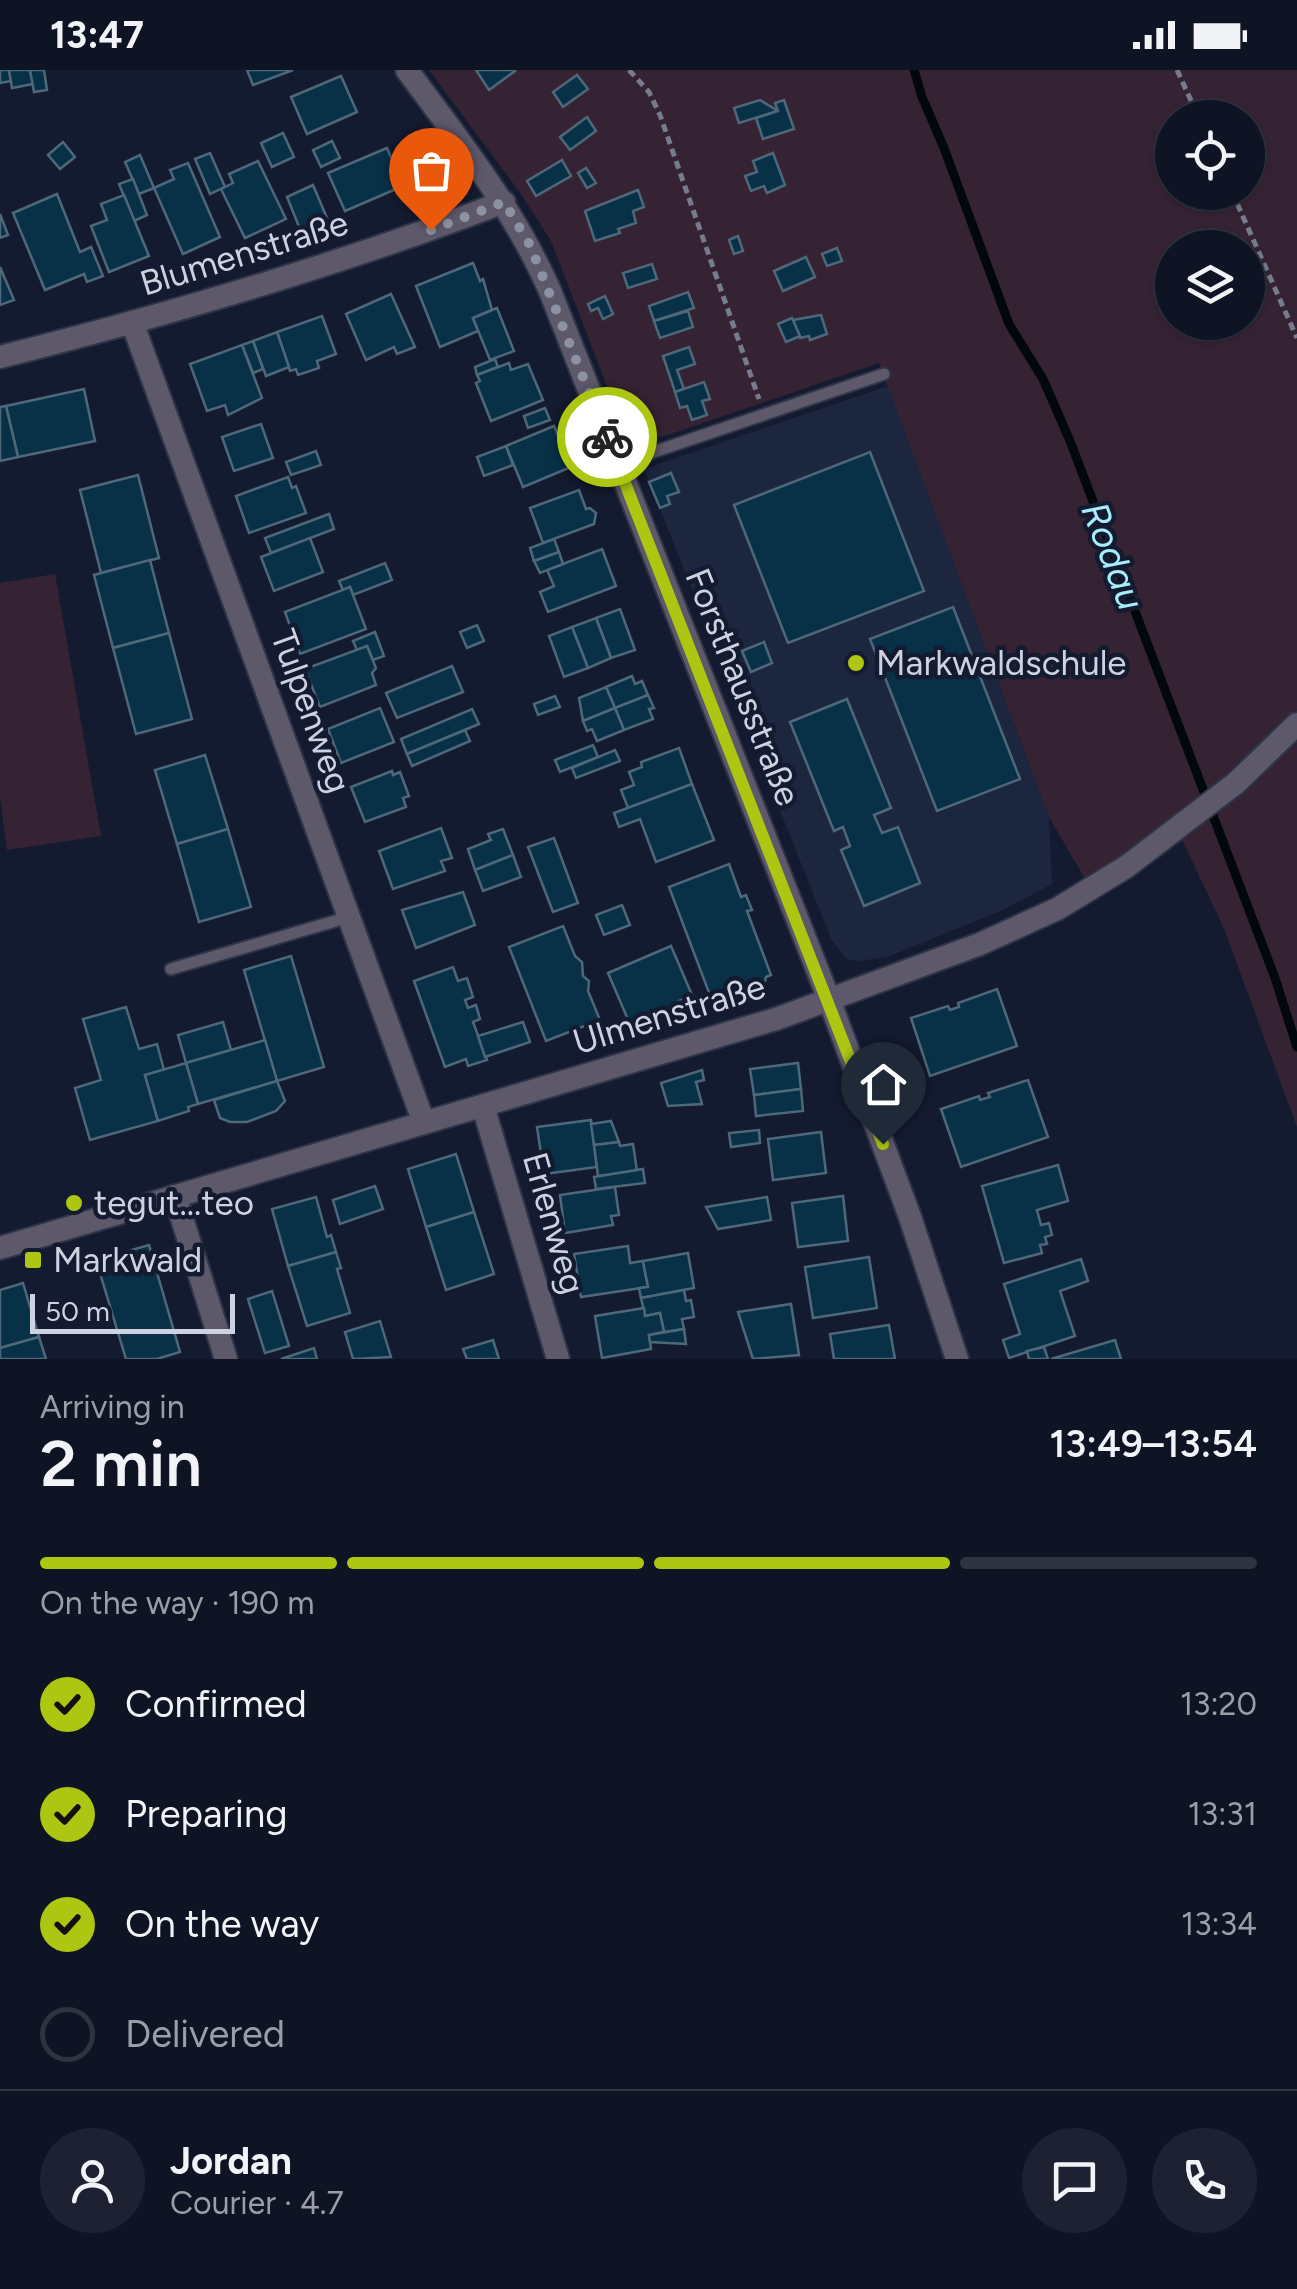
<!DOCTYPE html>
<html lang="en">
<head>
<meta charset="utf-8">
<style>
  body { margin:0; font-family:Figtree,sans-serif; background:#1d2131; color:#f1f3f6; height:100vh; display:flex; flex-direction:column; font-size:38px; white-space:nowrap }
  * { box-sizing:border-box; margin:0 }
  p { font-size:32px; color:#9b9ea6 }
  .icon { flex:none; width:55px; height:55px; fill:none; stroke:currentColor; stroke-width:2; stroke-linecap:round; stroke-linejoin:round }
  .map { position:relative; height:1289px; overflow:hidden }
  .side { display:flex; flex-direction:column; background:#0f1424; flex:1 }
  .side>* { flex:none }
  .controls { position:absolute; left:1155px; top:30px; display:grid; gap:20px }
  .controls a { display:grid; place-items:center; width:110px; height:110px; border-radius:50%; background:#0f1424; box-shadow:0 2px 8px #0004,0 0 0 2px #2f3341; font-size:50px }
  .scale { position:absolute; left:30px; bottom:25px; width:205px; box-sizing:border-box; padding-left:10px; border:5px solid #cdd2e1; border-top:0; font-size:28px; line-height:35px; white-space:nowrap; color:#cdd2e1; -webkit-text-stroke:8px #141b30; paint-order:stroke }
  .pin { position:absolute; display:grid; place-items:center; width:85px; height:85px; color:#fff; margin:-102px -42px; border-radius:50% 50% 50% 0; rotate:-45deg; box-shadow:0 0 10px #0007 }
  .pin .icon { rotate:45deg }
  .courier { position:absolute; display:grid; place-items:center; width:100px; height:100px; margin:-50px; border:8px solid #acc612; border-radius:50%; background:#fff; color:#222; box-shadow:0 2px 12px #0007 }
  .headline em { font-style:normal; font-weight:600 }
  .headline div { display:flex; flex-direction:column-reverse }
  .headline { display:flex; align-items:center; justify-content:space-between; height:170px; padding:0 40px }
  h1 { font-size:65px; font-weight:600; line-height:75px }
  .bar { display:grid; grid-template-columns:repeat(4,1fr); gap:15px 10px; align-content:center; height:120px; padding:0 40px }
  .bar i { height:12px; border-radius:8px; background:#2f3341 }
  .bar .current { background:#acc612 }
  .bar p { grid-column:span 4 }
  .line { display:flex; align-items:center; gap:25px; padding:0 40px; border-top:2px solid #2f3341 }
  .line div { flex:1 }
  .round { display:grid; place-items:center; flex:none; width:105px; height:105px; border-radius:52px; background:#1d2131 }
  ol { padding:0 40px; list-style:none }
  li { display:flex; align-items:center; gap:30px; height:110px }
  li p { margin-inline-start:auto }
  li .icon { padding:10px; border-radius:50%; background:#acc612; color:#111; stroke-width:4 }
  li:last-child { color:#9b9ea6 }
  li i { width:55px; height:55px; border:5px solid #2f3341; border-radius:50% }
  .status { display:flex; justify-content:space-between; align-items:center; height:70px; padding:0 50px; background:#0f1424; direction:ltr }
  .status svg { height:28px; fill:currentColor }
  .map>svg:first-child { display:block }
  .built { fill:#1d263f }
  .green { fill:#352334; fill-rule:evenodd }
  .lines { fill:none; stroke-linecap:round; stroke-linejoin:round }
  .stream { stroke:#00080b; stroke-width:9 }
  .building { fill:#083148; stroke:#4e687a; stroke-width:2.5 }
  .lane-casing { stroke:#2e3549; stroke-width:15 }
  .street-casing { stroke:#2e3549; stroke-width:26 }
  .path { stroke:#767c8e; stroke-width:5; stroke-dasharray:8 5; stroke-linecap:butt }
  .lane { stroke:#5e596a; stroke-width:11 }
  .street { stroke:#5e596a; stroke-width:22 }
  .done { stroke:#8c92a3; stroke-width:10; stroke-dasharray:0 18 }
  .route { stroke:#acc612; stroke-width:12 }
  .poi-dot { fill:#acc612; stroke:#141b30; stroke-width:4 }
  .labels { text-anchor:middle; stroke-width:9; stroke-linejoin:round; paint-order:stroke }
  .street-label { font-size:35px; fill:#cdd2e1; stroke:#141b30 }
  .poi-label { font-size:35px; fill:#cdd2e1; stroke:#141b30; text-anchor:start }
  .water-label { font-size:38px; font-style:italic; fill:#a7eefa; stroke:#141b30 }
</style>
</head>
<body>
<div class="status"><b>13:47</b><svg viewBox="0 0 49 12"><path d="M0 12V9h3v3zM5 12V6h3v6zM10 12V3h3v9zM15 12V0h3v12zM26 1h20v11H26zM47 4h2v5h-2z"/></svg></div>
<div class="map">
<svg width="1297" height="1289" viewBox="0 0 1297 1289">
  <rect width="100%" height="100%" fill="#141b30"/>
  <path class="built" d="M888,316L1049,747L1052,814L1003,840L890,886L860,891L848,890L832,871L644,399Z"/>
  <g class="green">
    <path d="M429,0H1297V1057L1225,861L1178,761L1091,819L1049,747L879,293L662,367L625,363L551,171L521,124ZM1172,48H1248V122H1172ZM1172,178H1248V252H1172Z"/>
    <path d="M55,504L101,766L7,780L0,728V513Z"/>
  </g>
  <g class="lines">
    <path class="stream" d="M914,0L922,27L944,78L1009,254L1043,309L1070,371L1275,908L1297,977"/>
  </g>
  <g class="building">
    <path d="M0,0H9L11,11L0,13Z"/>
    <path d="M9,0H30L33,14L12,18Z"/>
    <path d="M30,0H44L47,20L34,22Z"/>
    <path d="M247,0H293L253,15Z"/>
    <path d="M476,0H514L515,1L489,20Z"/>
    <path d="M577,5L588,19L563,37L553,22Z"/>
    <path d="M341,6L357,42L307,64L291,27Z"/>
    <path d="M760,30L778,41L739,53L734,38Z"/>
    <path d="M784,30L794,59L763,69L756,48L778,41L775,33Z"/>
    <path d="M587,47L596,61L570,80L560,67Z"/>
    <path d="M283,63L294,87L272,97L261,73Z"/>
    <path d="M332,71L340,88L321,97L313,80Z"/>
    <path d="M63,72L75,87L60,99L48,85Z"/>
    <path d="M387,78L403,116L345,141L328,103Z"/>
    <path d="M210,83L225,117L210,124L195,89Z"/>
    <path d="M773,83L785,115L767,123L764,116L751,121L745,106L757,102L753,91Z"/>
    <path d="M140,85L154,118L139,124L125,92Z"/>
    <path d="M562,90L571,106L536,126L527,111Z"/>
    <path d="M258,91L286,149L245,168L221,119L233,113L229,104Z"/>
    <path d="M188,93L220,167L183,184L154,118L174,109L170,100Z"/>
    <path d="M586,98L596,113L587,118L578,103Z"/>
    <path d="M133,109L147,145L134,151L119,114Z"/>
    <path d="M313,115L327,148L300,159L287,127Z"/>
    <path d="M638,120L644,137L633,141L636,153L618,159L620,163L595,171L585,141Z"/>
    <path d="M57,124L80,182L91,177L103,206L87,212L84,204L45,220L13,143Z"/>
    <path d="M124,125L149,186L109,202L91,156L107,150L101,134Z"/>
    <path d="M0,144L8,165L0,168Z"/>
    <path d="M738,166L743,181L734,184L729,170Z"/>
    <path d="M837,178L842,191L827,196L822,184Z"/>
    <path d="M806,187L815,207L783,221L774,201Z"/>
    <path d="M473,193L480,211L483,209L492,240L473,248L478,261L440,277L416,216Z"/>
    <path d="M652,194L657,209L628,218L623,203Z"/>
    <path d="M0,197L14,230L0,235Z"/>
    <path d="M688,222L694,238L654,251L649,236Z"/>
    <path d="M391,224L415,277L397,284L394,277L366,290L346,244Z"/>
    <path d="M605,226L613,244L603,249L598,238L591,241L588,234Z"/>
    <path d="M497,238L514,281L490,290L473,248Z"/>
    <path d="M688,241L693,257L660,268L654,251Z"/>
    <path d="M821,245L827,264L810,270L809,266L800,268L793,250Z"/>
    <path d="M322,246L336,284L317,291L319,298L298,305L296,299L290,301L277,262Z"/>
    <path d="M792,248L800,266L786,272L778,254Z"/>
    <path d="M277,262L289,297L266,306L253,271Z"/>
    <path d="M253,271L263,299L253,303L242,275Z"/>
    <path d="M242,275L262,328L228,345L225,335L207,341L190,294Z"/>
    <path d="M689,277L695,294L677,300L684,319L675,322L663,286Z"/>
    <path d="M495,289L498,297L477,305L475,297Z"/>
    <path d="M509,293L511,300L528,294L543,330L491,351L476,313L480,311L477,305Z"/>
    <path d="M704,312L710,329L702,331L707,345L692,350L687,336L680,338L675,322Z"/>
    <path d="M84,319L95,371L18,387L6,336Z"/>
    <path d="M6,336L18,387L0,391V337Z"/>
    <path d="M545,338L550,350L528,358L524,346Z"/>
    <path d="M261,354L273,388L234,401L222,367Z"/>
    <path d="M554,356L571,397L523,417L506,376Z"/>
    <path d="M506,376L513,395L484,406L477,387Z"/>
    <path d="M316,381L321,395L291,405L286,392Z"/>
    <path d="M870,382L924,521L788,573L734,435Z"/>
    <path d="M671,403L679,422L667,426L670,434L660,438L649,412Z"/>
    <path d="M138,405L159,488L101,503L80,420Z"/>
    <path d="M288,407L292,418L296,416L306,443L249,463L236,426Z"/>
    <path d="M579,420L586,439L590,438L596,443L594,454L543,473L530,438Z"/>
    <path d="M329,444L334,459L271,483L265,468Z"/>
    <path d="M310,468L323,502L274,521L261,487Z"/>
    <path d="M554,469L559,482L534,491L530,478Z"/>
    <path d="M602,479L616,516L548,542L540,522L554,516L547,500Z"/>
    <path d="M559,482L563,494L540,503L534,491Z"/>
    <path d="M150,490L169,563L113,578L94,505Z"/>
    <path d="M385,493L392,510L353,525L350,517L343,520L339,511Z"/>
    <path d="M350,517L366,559L300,584L285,542Z"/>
    <path d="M953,537L1020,709L937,741L870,569Z"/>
    <path d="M620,539L635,580L611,588L596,548Z"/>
    <path d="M596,548L611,588L588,598L572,557Z"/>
    <path d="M477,555L484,571L467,578L460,562Z"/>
    <path d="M572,557L588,598L564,607L549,566Z"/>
    <path d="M375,562L384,586L373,590L367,576L357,580L353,571Z"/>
    <path d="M169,563L192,649L136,664L113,578Z"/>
    <path d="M764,572L772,593L751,602L742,581Z"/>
    <path d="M367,576L376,598L372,603L376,615L320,637L305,599Z"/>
    <path d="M452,596L463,622L397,648L386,623Z"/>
    <path d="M632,606L635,614L642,611L648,625L615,638L606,617Z"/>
    <path d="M606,617L615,638L583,651L579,628Z"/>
    <path d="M648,625L654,638L649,639L653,649L624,660L615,638Z"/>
    <path d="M555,626L560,637L538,645L534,634Z"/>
    <path d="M847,629L891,738L874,745L882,763L898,757L920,813L864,836L841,780L850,776L843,757L834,761L790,652Z"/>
    <path d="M380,638L394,672L341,693L328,659Z"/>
    <path d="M615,638L624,660L597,671L592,659L587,661L583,651Z"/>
    <path d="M472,639L479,654L407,684L401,669Z"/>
    <path d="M465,660L470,671L412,696L407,684Z"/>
    <path d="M593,675L598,687L560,702L555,690Z"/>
    <path d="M679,678L692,714L628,738L621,720L634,715L629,702L642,697L641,692Z"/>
    <path d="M615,680L620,691L576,708L572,698Z"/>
    <path d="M205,685L228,759L177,774L155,700Z"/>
    <path d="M392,701L393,705L400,702L409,726L403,728L406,737L365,752L351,717Z"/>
    <path d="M692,714L714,770L656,792L640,749L619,757L614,743Z"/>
    <path d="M441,758L452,788L441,791L445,801L393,819L379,781Z"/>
    <path d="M228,759L251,837L199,852L177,774Z"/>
    <path d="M503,759L513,785L475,800L468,779L491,770L488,764Z"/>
    <path d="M554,768L578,833L553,842L528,777Z"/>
    <path d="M513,785L521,807L483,821L475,800Z"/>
    <path d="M729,794L741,827L746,825L752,840L747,841L771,905L766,907L764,916L751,921L745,915L737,918L736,927L724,931L719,925L711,928L669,817Z"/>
    <path d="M463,822L475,855L416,878L402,840Z"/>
    <path d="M622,835L630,855L604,865L596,845Z"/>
    <path d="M563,856L575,886L582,892L583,906L589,911L588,921L600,950L546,971L509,877Z"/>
    <path d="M671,876L692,925L677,932L672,939H660L653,948L641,947L629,952L608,903Z"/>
    <path d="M291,886L324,997L277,1011L244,900Z"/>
    <path d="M453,897L458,911L467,908L473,927L465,930L468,938L476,935L480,949L473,952L487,990L468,996L466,989L445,997L414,911Z"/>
    <path d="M997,919L1017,976L930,1006L911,948L948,936L950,940L959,937L958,933Z"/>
    <path d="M126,937L139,979L157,974L164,1000L145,1005L158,1051L90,1070L75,1018L101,1010L83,949Z"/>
    <path d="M223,952L231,980L186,993L178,965Z"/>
    <path d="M523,952L530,972L485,987L478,966Z"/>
    <path d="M265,970L277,1011L198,1034L186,993Z"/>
    <path d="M186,993L198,1034L188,1037L189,1041L158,1051L145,1005Z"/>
    <path d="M798,993L801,1019L754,1025L750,999Z"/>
    <path d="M702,1000L704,1010L696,1012L702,1034L668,1036L661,1013Z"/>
    <path d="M1028,1010L1048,1067L961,1097L941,1039L979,1026L980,1030L990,1027L988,1023Z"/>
    <path d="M277,1011L285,1031L276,1041L247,1052H230L220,1048L214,1030Z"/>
    <path d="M801,1019L803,1041L756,1046L754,1025Z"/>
    <path d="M591,1050L597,1097L544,1104L537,1057Z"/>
    <path d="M611,1051L619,1072L594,1075L591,1054Z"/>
    <path d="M759,1060L760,1073L731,1077L729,1063Z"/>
    <path d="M821,1062L826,1103L773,1110L768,1069Z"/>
    <path d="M619,1072L620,1076L633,1074L637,1101L598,1106L594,1075Z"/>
    <path d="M456,1084L474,1142L426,1157L408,1099Z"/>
    <path d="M1058,1095L1068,1131L1037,1140L1041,1155L1049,1153L1052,1165L1045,1167L1047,1174L1040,1175L1042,1183L1004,1193L982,1116Z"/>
    <path d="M643,1099L645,1113L596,1119L594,1107Z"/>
    <path d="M375,1116L383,1139L340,1154L333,1130Z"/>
    <path d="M615,1117L619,1145L611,1146L613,1155L565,1163L560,1125Z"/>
    <path d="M843,1126L848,1171L798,1177L792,1133Z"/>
    <path d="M316,1127L327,1167L331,1165L336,1182L288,1196L272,1139Z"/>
    <path d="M767,1127L771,1150L718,1159L706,1137Z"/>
    <path d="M474,1142L494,1204L446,1220L426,1157Z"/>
    <path d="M149,1175L180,1282L157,1289H126L96,1190Z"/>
    <path d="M628,1176L630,1193L643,1191L648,1217L581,1227L574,1184Z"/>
    <path d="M336,1182L341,1198L337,1199L350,1243L307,1256L288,1196Z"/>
    <path d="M688,1183L694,1218L641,1228L639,1218L648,1217L643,1191Z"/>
    <path d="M869,1187L877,1238L813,1248L805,1197Z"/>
    <path d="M1081,1189L1088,1211L1060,1221L1075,1266L1009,1288L1003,1270L1020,1264L1004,1214Z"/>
    <path d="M23,1213L39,1267L0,1278V1220Z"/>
    <path d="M684,1220L686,1231L691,1230L694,1247L682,1249L684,1259L664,1262L660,1243L645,1246L641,1228Z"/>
    <path d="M272,1221L289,1276L265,1283L248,1229Z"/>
    <path d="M791,1234L799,1285L753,1289L738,1242Z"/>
    <path d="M644,1238L645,1246L660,1243L664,1262L649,1265L651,1279L602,1288L595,1246Z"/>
    <path d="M380,1251L391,1287L353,1289L345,1262Z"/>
    <path d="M889,1255L895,1289H834L830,1264Z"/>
    <path d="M684,1259L686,1274L650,1272L649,1265Z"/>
    <path d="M39,1267L46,1289H0V1278Z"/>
    <path d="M493,1270L499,1289H467L463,1279Z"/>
    <path d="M1115,1270L1121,1289H1051Z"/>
    <path d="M1044,1277L1048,1289H1029L1027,1281Z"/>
    <path d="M314,1278L317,1289H281Z"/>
  </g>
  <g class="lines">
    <g class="lane-casing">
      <g id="lane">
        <path d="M618,394L884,304"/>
        <path d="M171,899L349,847"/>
      </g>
    </g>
    <g class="street-casing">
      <g id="street">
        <path d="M407,0C460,72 514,139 550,221L830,932L910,1147L957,1289"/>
        <path d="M132,252L424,1053"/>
        <path d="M0,287C171,244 339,195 504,132"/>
        <path d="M483,1036L558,1289"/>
        <path d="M175,1126L226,1289"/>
        <path d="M0,1178L776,949L980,874L1057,839L1126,797L1236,713L1297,654"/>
      </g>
    </g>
    <g class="path">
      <path d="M629,0L649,22L660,45L759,329"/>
      <path d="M1177,0L1199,48"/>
      <path d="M1232,122L1297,268"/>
    </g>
    <use href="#lane" class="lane"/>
    <use href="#street" class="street"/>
  </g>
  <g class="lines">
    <path class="done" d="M431,160L504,132L530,175L607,367"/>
    <path class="route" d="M607,367L883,1074"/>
  </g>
  <g class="poi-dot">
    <circle cx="856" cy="593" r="10"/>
    <circle cx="74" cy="1133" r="10"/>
    <rect x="23" y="1180" width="20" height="20" rx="5"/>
  </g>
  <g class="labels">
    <g class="street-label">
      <text transform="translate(244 183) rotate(-17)" y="12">Blumenstraße</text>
      <text transform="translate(743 617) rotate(68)" y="12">Forsthausstraße</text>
      <text transform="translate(311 641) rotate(70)" y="12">Tulpenweg</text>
      <text transform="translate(669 944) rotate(-17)" y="12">Ulmenstraße</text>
      <text transform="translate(554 1153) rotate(74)" y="12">Erlenweg</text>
    </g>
    <g class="poi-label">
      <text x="876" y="605">Markwaldschule</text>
      <text x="94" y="1145">tegut...teo</text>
      <text x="53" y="1202">Markwald</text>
    </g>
    <g class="water-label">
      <text transform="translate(1113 486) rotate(69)" y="13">Rodau</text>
    </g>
  </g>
</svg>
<div class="controls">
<a><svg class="icon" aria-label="locate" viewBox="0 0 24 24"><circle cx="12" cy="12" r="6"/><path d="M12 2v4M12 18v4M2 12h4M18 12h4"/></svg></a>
<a><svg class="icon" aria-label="layers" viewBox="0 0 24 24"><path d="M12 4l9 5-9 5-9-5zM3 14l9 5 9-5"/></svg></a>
</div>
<div class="scale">50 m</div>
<div class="pin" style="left:431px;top:160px;background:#ea580c"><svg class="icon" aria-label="bag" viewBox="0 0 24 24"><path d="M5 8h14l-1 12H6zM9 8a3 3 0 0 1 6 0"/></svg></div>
<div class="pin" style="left:883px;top:1074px;background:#1f2937"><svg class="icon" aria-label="home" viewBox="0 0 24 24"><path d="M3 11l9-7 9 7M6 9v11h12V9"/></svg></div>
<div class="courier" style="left:607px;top:367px"><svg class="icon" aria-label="bike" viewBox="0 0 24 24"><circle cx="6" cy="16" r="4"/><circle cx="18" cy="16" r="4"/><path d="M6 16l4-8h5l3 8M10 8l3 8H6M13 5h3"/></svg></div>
</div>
<section class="side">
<div class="headline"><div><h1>2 min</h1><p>Arriving in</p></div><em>13:49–13:54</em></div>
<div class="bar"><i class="current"></i><i class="current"></i><i class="current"></i><i></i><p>On the way · 190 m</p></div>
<ol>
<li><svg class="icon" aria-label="check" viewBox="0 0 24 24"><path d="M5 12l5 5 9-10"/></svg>Confirmed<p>13:20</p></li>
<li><svg class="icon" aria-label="check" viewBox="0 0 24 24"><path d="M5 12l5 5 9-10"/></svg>Preparing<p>13:31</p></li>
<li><svg class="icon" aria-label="check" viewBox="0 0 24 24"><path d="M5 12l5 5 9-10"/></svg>On the way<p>13:34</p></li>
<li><i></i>Delivered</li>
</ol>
<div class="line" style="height:180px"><a class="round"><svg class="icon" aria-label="person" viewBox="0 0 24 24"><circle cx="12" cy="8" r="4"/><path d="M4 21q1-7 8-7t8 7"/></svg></a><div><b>Jordan</b><p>Courier · 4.7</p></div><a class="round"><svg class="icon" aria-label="chat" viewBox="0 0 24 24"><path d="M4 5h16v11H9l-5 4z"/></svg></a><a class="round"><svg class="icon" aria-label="phone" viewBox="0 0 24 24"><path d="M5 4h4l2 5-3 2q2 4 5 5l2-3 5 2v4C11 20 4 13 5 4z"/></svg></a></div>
</section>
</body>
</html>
